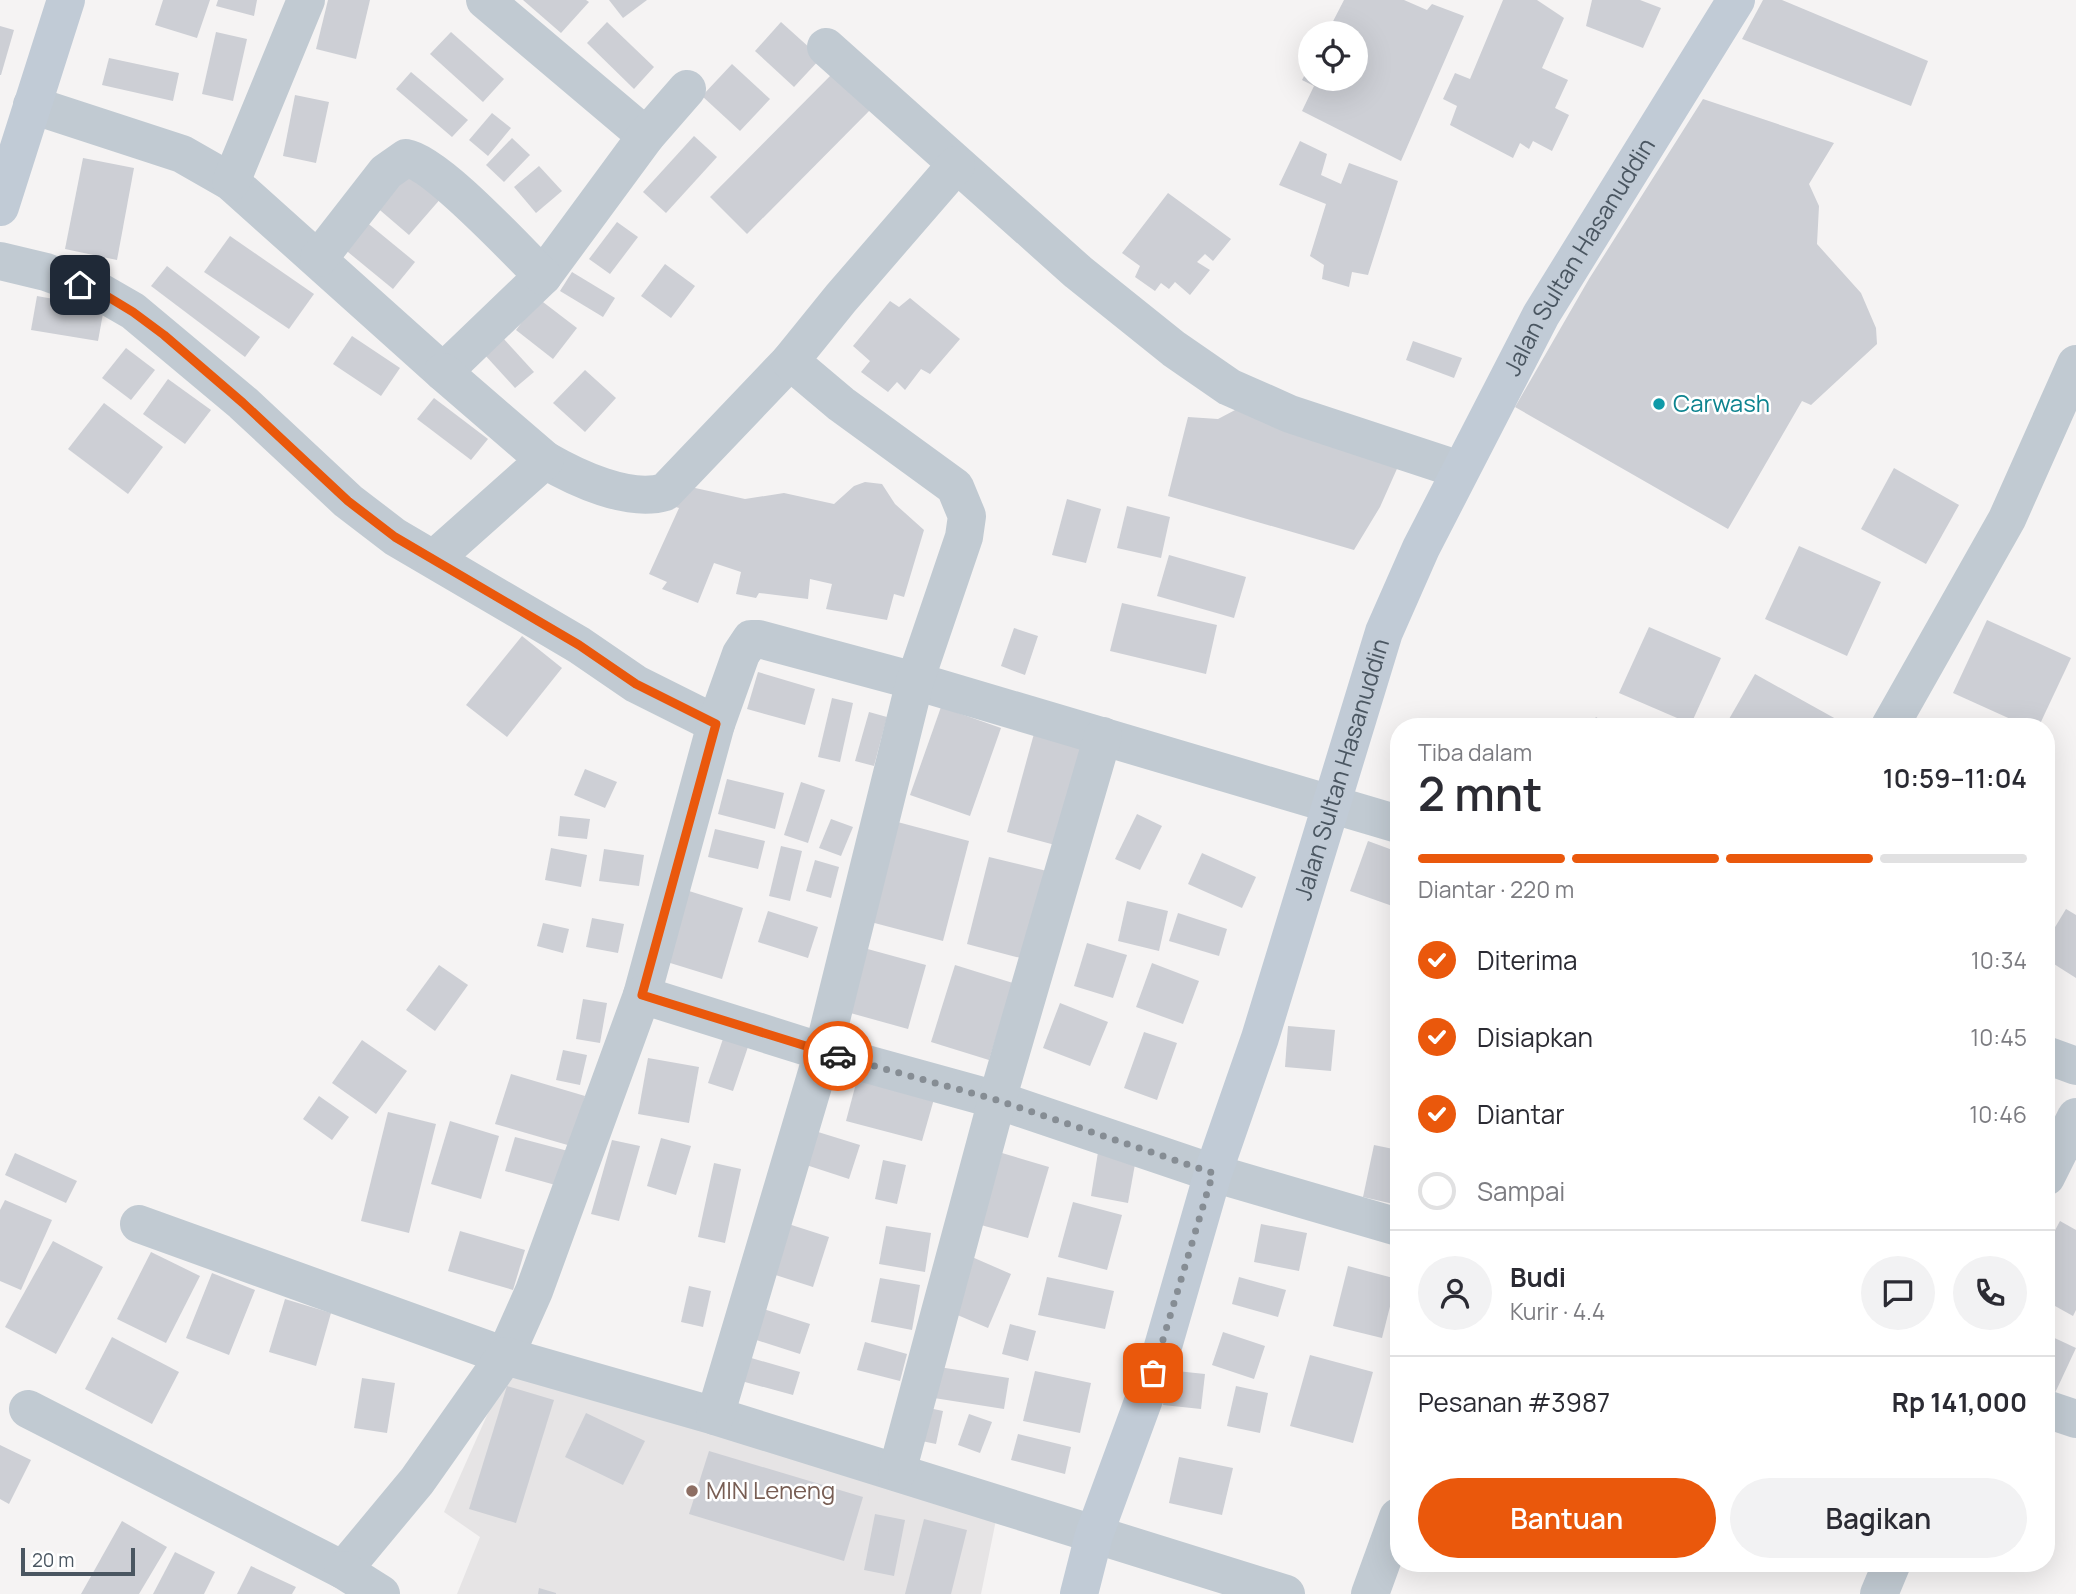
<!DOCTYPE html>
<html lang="id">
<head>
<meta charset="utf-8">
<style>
  body { margin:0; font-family:Manrope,sans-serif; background:#f2f2f3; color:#2b2b33; height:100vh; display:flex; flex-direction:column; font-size:26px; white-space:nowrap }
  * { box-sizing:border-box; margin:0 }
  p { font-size:23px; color:#7c7c81 }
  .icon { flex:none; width:38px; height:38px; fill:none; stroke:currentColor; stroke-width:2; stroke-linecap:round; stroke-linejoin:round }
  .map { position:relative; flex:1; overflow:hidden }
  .sheet { position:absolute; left:1390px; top:718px; width:665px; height:854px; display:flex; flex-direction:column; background:#fff; border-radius:28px; box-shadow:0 7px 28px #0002 }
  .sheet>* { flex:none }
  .fabs { position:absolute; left:1298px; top:21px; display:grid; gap:14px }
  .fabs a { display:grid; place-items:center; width:70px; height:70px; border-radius:50%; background:#fff; box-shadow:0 7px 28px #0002; font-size:35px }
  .scale { position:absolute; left:21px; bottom:18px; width:114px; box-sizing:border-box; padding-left:7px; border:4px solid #4a5661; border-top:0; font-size:19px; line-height:24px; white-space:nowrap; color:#4a5661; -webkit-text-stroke:5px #fff; paint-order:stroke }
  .pin { position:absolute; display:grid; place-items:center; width:60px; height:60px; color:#fff; margin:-30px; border-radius:14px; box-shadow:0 4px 10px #0006 }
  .courier { position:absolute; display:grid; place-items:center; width:70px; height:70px; margin:-35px; border:5px solid #ea580c; border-radius:50%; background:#fff; color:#222; box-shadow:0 2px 9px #0007 }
  .overview em { font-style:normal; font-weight:600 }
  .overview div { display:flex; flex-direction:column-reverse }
  .overview { display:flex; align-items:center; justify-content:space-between; height:119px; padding:0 28px }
  h1 { font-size:46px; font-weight:600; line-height:52px }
  .bar { display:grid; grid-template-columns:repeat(4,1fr); gap:10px 7px; align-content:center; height:84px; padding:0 28px }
  .bar i { height:9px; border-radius:5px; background:#e1e1e2 }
  .bar .current { background:#ea580c }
  .bar p { grid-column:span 4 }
  .line { display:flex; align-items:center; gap:18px; padding:0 28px; border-top:2px solid #e1e1e2 }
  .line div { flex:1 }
  .round { display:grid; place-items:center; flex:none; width:74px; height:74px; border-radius:37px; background:#f2f2f3 }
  ol { padding:0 28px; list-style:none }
  li { display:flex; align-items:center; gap:21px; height:77px }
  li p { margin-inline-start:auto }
  li .icon { padding:7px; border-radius:50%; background:#ea580c; color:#fff; stroke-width:4 }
  li:last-child { color:#7c7c81 }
  li i { width:38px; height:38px; border:4px solid #e1e1e2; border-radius:50% }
  .cta { display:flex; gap:14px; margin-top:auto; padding:14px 28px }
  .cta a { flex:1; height:80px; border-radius:42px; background:#ea580c; color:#fff; font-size:28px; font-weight:600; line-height:80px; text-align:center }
  .cta a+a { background:#f2f2f3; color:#2b2b33 }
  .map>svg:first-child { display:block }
  .education { fill:#e6e4e5 }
  .building { fill:#cdcfd5 }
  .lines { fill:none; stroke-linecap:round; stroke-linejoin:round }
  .street { stroke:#c1cad2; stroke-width:38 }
  .secondary { stroke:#c1cbd6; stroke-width:38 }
  .done { stroke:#868d94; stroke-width:7; stroke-dasharray:0 12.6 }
  .route { stroke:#ea580c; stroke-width:9 }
  .culture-dot { fill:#0f9aa8; stroke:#fff; stroke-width:2.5 }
  .education-dot { fill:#8d6e63; stroke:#fff; stroke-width:2.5 }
  .labels { text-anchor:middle; stroke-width:5; stroke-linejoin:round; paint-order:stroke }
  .street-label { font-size:24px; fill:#4a5661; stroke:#fff }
  .culture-label { font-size:24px; fill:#0d838f; stroke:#fff; text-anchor:start }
  .education-label { font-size:24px; fill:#785e54; stroke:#fff; text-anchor:start }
</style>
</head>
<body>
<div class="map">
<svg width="2076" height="1594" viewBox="0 0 2076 1594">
  <rect width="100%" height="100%" fill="#f5f3f3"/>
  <path class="education" d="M512,1359L997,1515L981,1594H457L480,1537L444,1512Z"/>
  <g class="building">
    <path d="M163,0H210L197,38L155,25Z"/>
    <path d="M218,0H257L254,16L216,6Z"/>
    <path d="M328,0H370L356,59L316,49Z"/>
    <path d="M523,0H586L589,2L561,33Z"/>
    <path d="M609,0H647L623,18Z"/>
    <path d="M1344,0H1404L1427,10L1432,4L1464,16L1401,161L1302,111L1314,86L1302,80L1311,63V79H1356V33H1327Z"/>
    <path d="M1503,0H1537L1564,18L1542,68L1568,80L1555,108L1569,115L1552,151L1533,141L1529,149L1520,143L1513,158L1450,125L1457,106L1443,99L1455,73L1470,79Z"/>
    <path d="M1592,0H1640L1661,8L1643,48L1586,26Z"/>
    <path d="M1763,0H1782L1928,61L1911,106L1742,39Z"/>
    <path d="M607,22L654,67L634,89L587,43Z"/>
    <path d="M781,22L821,58L794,87L755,51Z"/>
    <path d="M0,26L14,30L1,75H0Z"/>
    <path d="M216,32L247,39L233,101L202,94Z"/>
    <path d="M451,32L504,79L483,102L430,54Z"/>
    <path d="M109,58L179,73L173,101L102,85Z"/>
    <path d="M732,64L770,99L740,131L702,96Z"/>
    <path d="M840,66L877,103L747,234L710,197Z"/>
    <path d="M411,72L468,120L452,137L396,89Z"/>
    <path d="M295,95L329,102L316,163L283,156Z"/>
    <path d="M1703,99L1834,143L1809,184L1819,206L1817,244L1861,293L1876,328L1877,344L1811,405L1802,401L1728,529L1515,407L1589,279Z"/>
    <path d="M492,113L511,128L488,156L469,140Z"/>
    <path d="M694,136L717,157L666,213L643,192Z"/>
    <path d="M512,138L530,155L504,182L486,165Z"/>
    <path d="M1300,141L1327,154L1321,175L1341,184L1349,163L1398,181L1368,275L1352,272L1349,287L1322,279L1324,265L1310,256L1326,204L1279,185Z"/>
    <path d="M83,158L134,168L117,260L65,249Z"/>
    <path d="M539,166L562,191L536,213L514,187Z"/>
    <path d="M407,167L442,197L409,235L374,205Z"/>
    <path d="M1168,193L1231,239L1213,261L1205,254L1197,262L1210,270L1190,295L1175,282L1169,289L1161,283L1155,291L1135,277L1140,266L1122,253Z"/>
    <path d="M359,216L415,262L393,289L337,243Z"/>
    <path d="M617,222L638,237L610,274L589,259Z"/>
    <path d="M230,236L314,294L289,329L204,272Z"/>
    <path d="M665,264L695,286L671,318L641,296Z"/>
    <path d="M167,266L260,337L245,357L151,286Z"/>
    <path d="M572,272L615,298L603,317L560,291Z"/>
    <path d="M37,296L104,308L98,341L31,330Z"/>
    <path d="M910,298L960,339L930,374L921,369L905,390L897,382L888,392L861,372L870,361L853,346L890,301L899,307Z"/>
    <path d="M539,299L577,328L553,359L516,330Z"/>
    <path d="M352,336L400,368L381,396L333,364Z"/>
    <path d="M503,338L534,372L515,388L484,354Z"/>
    <path d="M1413,341L1462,358L1454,378L1406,360Z"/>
    <path d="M126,348L155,370L131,400L102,378Z"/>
    <path d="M585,370L616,398L585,432L553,403Z"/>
    <path d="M168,379L211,410L185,444L143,414Z"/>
    <path d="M434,398L488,439L471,460L417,419Z"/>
    <path d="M104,403L163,447L128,494L68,449Z"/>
    <path d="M1237,409L1404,453L1380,507L1354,550L1168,496L1188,417L1218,419Z"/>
    <path d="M1894,468L1959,505L1926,564L1861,529Z"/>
    <path d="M865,482L882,484L895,504L924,530L904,597L894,594L887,620L826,609L832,584L810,579L808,599L759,593L756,598L736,594L741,572L714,563L698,603L662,589L667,582L649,574L679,508L669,505L677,484L745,499L784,493L834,504L854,486Z"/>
    <path d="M1067,499L1101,509L1086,563L1052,555Z"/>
    <path d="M1127,506L1170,517L1161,558L1117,548Z"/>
    <path d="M1799,546L1881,582L1847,656L1765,619Z"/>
    <path d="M1169,555L1246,577L1234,618L1157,596Z"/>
    <path d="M1122,603L1217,625L1206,674L1110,651Z"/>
    <path d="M1987,620L2071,658L2039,726H2026L1953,693Z"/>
    <path d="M1649,627L1721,658L1691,724L1619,693Z"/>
    <path d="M1014,628L1038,636L1025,675L1001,666Z"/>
    <path d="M522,636L562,668L507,737L466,705Z"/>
    <path d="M758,672L815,689L805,725L747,709Z"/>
    <path d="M1755,674L1845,724L1844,726H1725Z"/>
    <path d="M832,698L853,703L840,762L818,757Z"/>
    <path d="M941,707L1001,728L970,816L910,795Z"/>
    <path d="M869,712L887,717L874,766L855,761Z"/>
    <path d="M1596,717L1609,726H1590Z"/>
    <path d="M1035,730L1082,742L1055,845L1007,832Z"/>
    <path d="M585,769L617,782L605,808L574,795Z"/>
    <path d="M727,779L784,793L775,829L718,814Z"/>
    <path d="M801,782L825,790L808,843L784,835Z"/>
    <path d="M1137,814L1162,826L1140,870L1115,859Z"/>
    <path d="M560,816L590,819L587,839L558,836Z"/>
    <path d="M831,819L853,827L841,856L819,848Z"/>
    <path d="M890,820L969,841L943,941L863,920Z"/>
    <path d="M715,829L765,841L758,869L708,857Z"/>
    <path d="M1368,841L1398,852V908L1350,891Z"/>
    <path d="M781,846L802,851L790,901L769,896Z"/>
    <path d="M551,848L587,855L581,887L545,880Z"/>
    <path d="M604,849L644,855L639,886L599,881Z"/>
    <path d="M1202,853L1256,877L1242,908L1188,884Z"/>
    <path d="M989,857L1051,872L1028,960L967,944Z"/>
    <path d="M815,860L839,867L831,898L806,891Z"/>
    <path d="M689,891L743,908L722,979L667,962Z"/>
    <path d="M1127,901L1168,911L1159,951L1118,941Z"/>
    <path d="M2066,909L2076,915V978L2046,959V942Z"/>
    <path d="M768,911L818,927L808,958L758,942Z"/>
    <path d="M1178,913L1227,929L1219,956L1169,941Z"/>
    <path d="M592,918L624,924L618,953L586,947Z"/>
    <path d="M543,923L569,929L563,953L537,946Z"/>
    <path d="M1087,943L1127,955L1113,998L1074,986Z"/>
    <path d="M853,945L926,965L908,1029L836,1009Z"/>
    <path d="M1152,963L1199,981L1183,1024L1136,1007Z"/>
    <path d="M439,965L468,985L435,1031L406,1010Z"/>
    <path d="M955,965L1013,983L989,1060L931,1042Z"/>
    <path d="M583,999L607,1003L600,1043L576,1039Z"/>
    <path d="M1060,1003L1108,1022L1090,1066L1043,1048Z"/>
    <path d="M1288,1026L1335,1030L1331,1071L1285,1067Z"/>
    <path d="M726,1030L751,1038L733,1091L708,1083Z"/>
    <path d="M1144,1032L1177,1043L1157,1100L1124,1088Z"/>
    <path d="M362,1040L407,1071L376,1114L332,1083Z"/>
    <path d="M563,1050L587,1055L580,1085L556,1080Z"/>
    <path d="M648,1058L699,1067L689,1123L638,1114Z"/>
    <path d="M859,1072L936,1092L922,1141L846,1121Z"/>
    <path d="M511,1074L585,1096L571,1146L495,1124Z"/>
    <path d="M319,1096L349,1117L332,1140L303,1119Z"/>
    <path d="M388,1112L436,1124L409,1233L361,1221Z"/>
    <path d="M450,1121L499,1136L481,1199L431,1184Z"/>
    <path d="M802,1127L860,1145L849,1179L791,1160Z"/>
    <path d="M515,1137L568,1151L559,1186L505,1171Z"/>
    <path d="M661,1138L691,1146L676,1195L647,1186Z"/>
    <path d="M612,1140L640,1146L619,1221L591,1214Z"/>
    <path d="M1374,1145L1398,1150V1205L1363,1197Z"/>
    <path d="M1099,1146L1137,1153L1128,1203L1091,1196Z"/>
    <path d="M15,1153L77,1181L66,1203L5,1175Z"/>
    <path d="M1002,1153L1049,1167L1028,1238L981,1225Z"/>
    <path d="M883,1160L906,1165L897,1204L875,1199Z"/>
    <path d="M714,1163L741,1169L725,1243L698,1237Z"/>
    <path d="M5,1200L52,1220L21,1290L0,1281V1210Z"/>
    <path d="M1073,1202L1122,1215L1107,1270L1058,1257Z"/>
    <path d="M779,1221L829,1237L813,1287L763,1271Z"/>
    <path d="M2060,1221L2076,1230V1310L2073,1316L2046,1301V1247Z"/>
    <path d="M1261,1224L1307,1233L1299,1271L1254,1262Z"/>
    <path d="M886,1226L931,1233L925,1272L879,1264Z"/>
    <path d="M460,1231L525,1250L513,1290L448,1271Z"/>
    <path d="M53,1241L103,1267L56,1354L5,1327Z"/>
    <path d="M151,1252L200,1276L166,1343L117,1319Z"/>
    <path d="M972,1257L1011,1274L988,1328L948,1311Z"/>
    <path d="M1348,1266L1397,1279L1382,1338L1333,1326Z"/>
    <path d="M212,1273L255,1290L229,1355L186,1338Z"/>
    <path d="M1047,1277L1114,1291L1105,1329L1038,1315Z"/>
    <path d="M1239,1277L1286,1290L1278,1317L1232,1304Z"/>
    <path d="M880,1278L920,1285L912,1330L871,1322Z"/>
    <path d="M689,1286L711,1291L703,1327L681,1322Z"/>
    <path d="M285,1299L331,1313L316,1366L269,1352Z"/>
    <path d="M754,1306L810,1324L800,1354L744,1336Z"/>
    <path d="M1010,1324L1036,1331L1028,1361L1002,1354Z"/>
    <path d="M1223,1332L1265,1346L1254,1379L1212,1365Z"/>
    <path d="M2046,1334L2076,1348L2055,1393L2046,1389Z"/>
    <path d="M112,1337L179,1372L152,1424L85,1389Z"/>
    <path d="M865,1342L907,1354L900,1381L857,1370Z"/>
    <path d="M741,1355L800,1372L793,1395L734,1379Z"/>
    <path d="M1310,1355L1373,1372L1353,1443L1290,1426Z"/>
    <path d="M939,1367L1009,1378L1004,1409L934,1398Z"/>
    <path d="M1167,1370L1205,1374L1201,1409L1163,1405Z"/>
    <path d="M1035,1371L1091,1383L1080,1433L1023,1421Z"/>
    <path d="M362,1378L395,1383L387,1433L354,1428Z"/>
    <path d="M507,1386L554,1400L516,1523L469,1509Z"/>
    <path d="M1236,1386L1268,1393L1260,1433L1227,1426Z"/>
    <path d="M924,1407L943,1411L936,1444L917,1440Z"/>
    <path d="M586,1413L645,1441L623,1485L565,1457Z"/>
    <path d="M969,1414L992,1422L980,1453L958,1445Z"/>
    <path d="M1018,1434L1071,1447L1065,1474L1011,1460Z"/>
    <path d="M0,1445L31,1460L9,1504L0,1499Z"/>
    <path d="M709,1451L863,1497L844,1561L689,1514Z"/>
    <path d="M1179,1457L1233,1468L1222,1515L1169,1503Z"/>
    <path d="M875,1514L905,1520L894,1576L864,1570Z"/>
    <path d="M924,1519L967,1530L951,1594H905Z"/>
    <path d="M122,1521L167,1547L139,1594H81Z"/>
    <path d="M175,1552L215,1572L204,1594H153Z"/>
    <path d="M251,1566L296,1587L292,1594H237Z"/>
    <path d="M539,1588L556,1593V1594H538Z"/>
  </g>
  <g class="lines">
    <g class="street">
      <path d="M485,0L646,136"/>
      <path d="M826,47L1078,272L1174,349L1229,387L1290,414L1460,470"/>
      <path d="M32,105L182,154L231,182L443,372L543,276L646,136L687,89"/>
      <path d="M231,182L306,0"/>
      <path d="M319,258L386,172L406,158C437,163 516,250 543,276"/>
      <path d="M0,261L46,272L100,292L133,311L243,403L348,501L395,537L579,645L636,684L716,724"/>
      <path d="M545,460C576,478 629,503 665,492L790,361"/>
      <path d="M435,558L545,460L443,372"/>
      <path d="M1890,726L2007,519L2076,364"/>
      <path d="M1398,824L915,681L759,639H751L741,654L716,724L642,995L823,1052L997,1100L1213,1173L1398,1227"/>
      <path d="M2046,1055L2076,1066"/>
      <path d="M2046,1177L2076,1117"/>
      <path d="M139,1224L505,1356L534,1291L642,995"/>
      <path d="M28,1409L343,1570L417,1481L505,1356L715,1416L1286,1594"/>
      <path d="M2046,1409L2076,1419"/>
      <path d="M715,1416L823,1052L915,681L964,537L967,516L955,487L841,404L790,361L841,298L956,165"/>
      <path d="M897,1472L997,1100L1103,736"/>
      <path d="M343,1570L381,1594"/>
      <path d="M1370,1594L1398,1517"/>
      <path d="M1879,1594L1892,1563"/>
    </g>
    <g class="secondary">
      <path d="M0,207L66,0"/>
      <path id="s1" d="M1079,1594L1094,1535L1162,1350L1213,1173L1260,1038L1384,632L1421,548L1541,315L1736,0"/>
    </g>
  </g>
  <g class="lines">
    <path class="done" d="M838,1056L997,1100L1213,1173L1153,1373"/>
    <path class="route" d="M80,285L100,292L133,312L164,335L243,403L348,501L395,537L579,645L636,684L716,724L642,995L838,1056"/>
  </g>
  <circle class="culture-dot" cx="1659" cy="404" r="7"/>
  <circle class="education-dot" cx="692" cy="1491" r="7"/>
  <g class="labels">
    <g class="street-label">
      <text dy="8" stroke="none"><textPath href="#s1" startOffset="1433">Jalan Sultan Hasanuddin</textPath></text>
      <text dy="8" stroke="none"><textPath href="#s1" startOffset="866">Jalan Sultan Hasanuddin</textPath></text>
    </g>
    <g class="culture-label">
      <text x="1673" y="412">Carwash</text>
    </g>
    <g class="education-label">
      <text x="706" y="1499">MIN Leneng</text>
    </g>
  </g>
</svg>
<div class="fabs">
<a><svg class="icon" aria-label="locate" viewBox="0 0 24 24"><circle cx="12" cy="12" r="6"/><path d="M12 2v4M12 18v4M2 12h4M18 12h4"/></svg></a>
</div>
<div class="scale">20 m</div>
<div class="pin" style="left:1153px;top:1373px;background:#ea580c"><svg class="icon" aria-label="bag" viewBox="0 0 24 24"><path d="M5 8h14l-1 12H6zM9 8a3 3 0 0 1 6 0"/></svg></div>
<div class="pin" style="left:80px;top:285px;background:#1f2937"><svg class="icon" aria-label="home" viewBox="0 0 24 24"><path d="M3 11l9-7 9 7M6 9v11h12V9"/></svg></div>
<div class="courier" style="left:838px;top:1056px"><svg class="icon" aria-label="car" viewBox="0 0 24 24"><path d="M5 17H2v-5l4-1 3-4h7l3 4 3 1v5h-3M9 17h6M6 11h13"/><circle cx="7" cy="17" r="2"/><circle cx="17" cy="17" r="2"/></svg></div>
<section class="sheet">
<div class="overview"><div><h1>2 mnt</h1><p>Tiba dalam</p></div><em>10:59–11:04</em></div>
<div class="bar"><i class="current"></i><i class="current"></i><i class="current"></i><i></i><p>Diantar · 220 m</p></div>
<ol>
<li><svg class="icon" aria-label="check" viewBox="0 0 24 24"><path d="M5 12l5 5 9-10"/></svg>Diterima<p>10:34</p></li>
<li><svg class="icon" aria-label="check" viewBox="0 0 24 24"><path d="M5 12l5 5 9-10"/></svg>Disiapkan<p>10:45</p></li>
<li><svg class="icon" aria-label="check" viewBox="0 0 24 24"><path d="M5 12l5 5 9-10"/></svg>Diantar<p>10:46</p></li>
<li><i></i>Sampai</li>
</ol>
<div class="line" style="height:126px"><a class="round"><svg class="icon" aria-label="person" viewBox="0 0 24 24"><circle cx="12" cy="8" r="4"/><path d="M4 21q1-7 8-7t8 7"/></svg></a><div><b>Budi</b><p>Kurir · 4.4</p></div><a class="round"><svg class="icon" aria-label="chat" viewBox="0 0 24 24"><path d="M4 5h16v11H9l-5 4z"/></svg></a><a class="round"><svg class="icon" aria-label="phone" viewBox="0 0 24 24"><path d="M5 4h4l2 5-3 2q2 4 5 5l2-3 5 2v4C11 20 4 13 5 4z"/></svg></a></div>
<div class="line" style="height:91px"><div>Pesanan #3987</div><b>Rp 141,000</b></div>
<div class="cta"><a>Bantuan</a><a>Bagikan</a></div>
</section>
</div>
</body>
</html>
